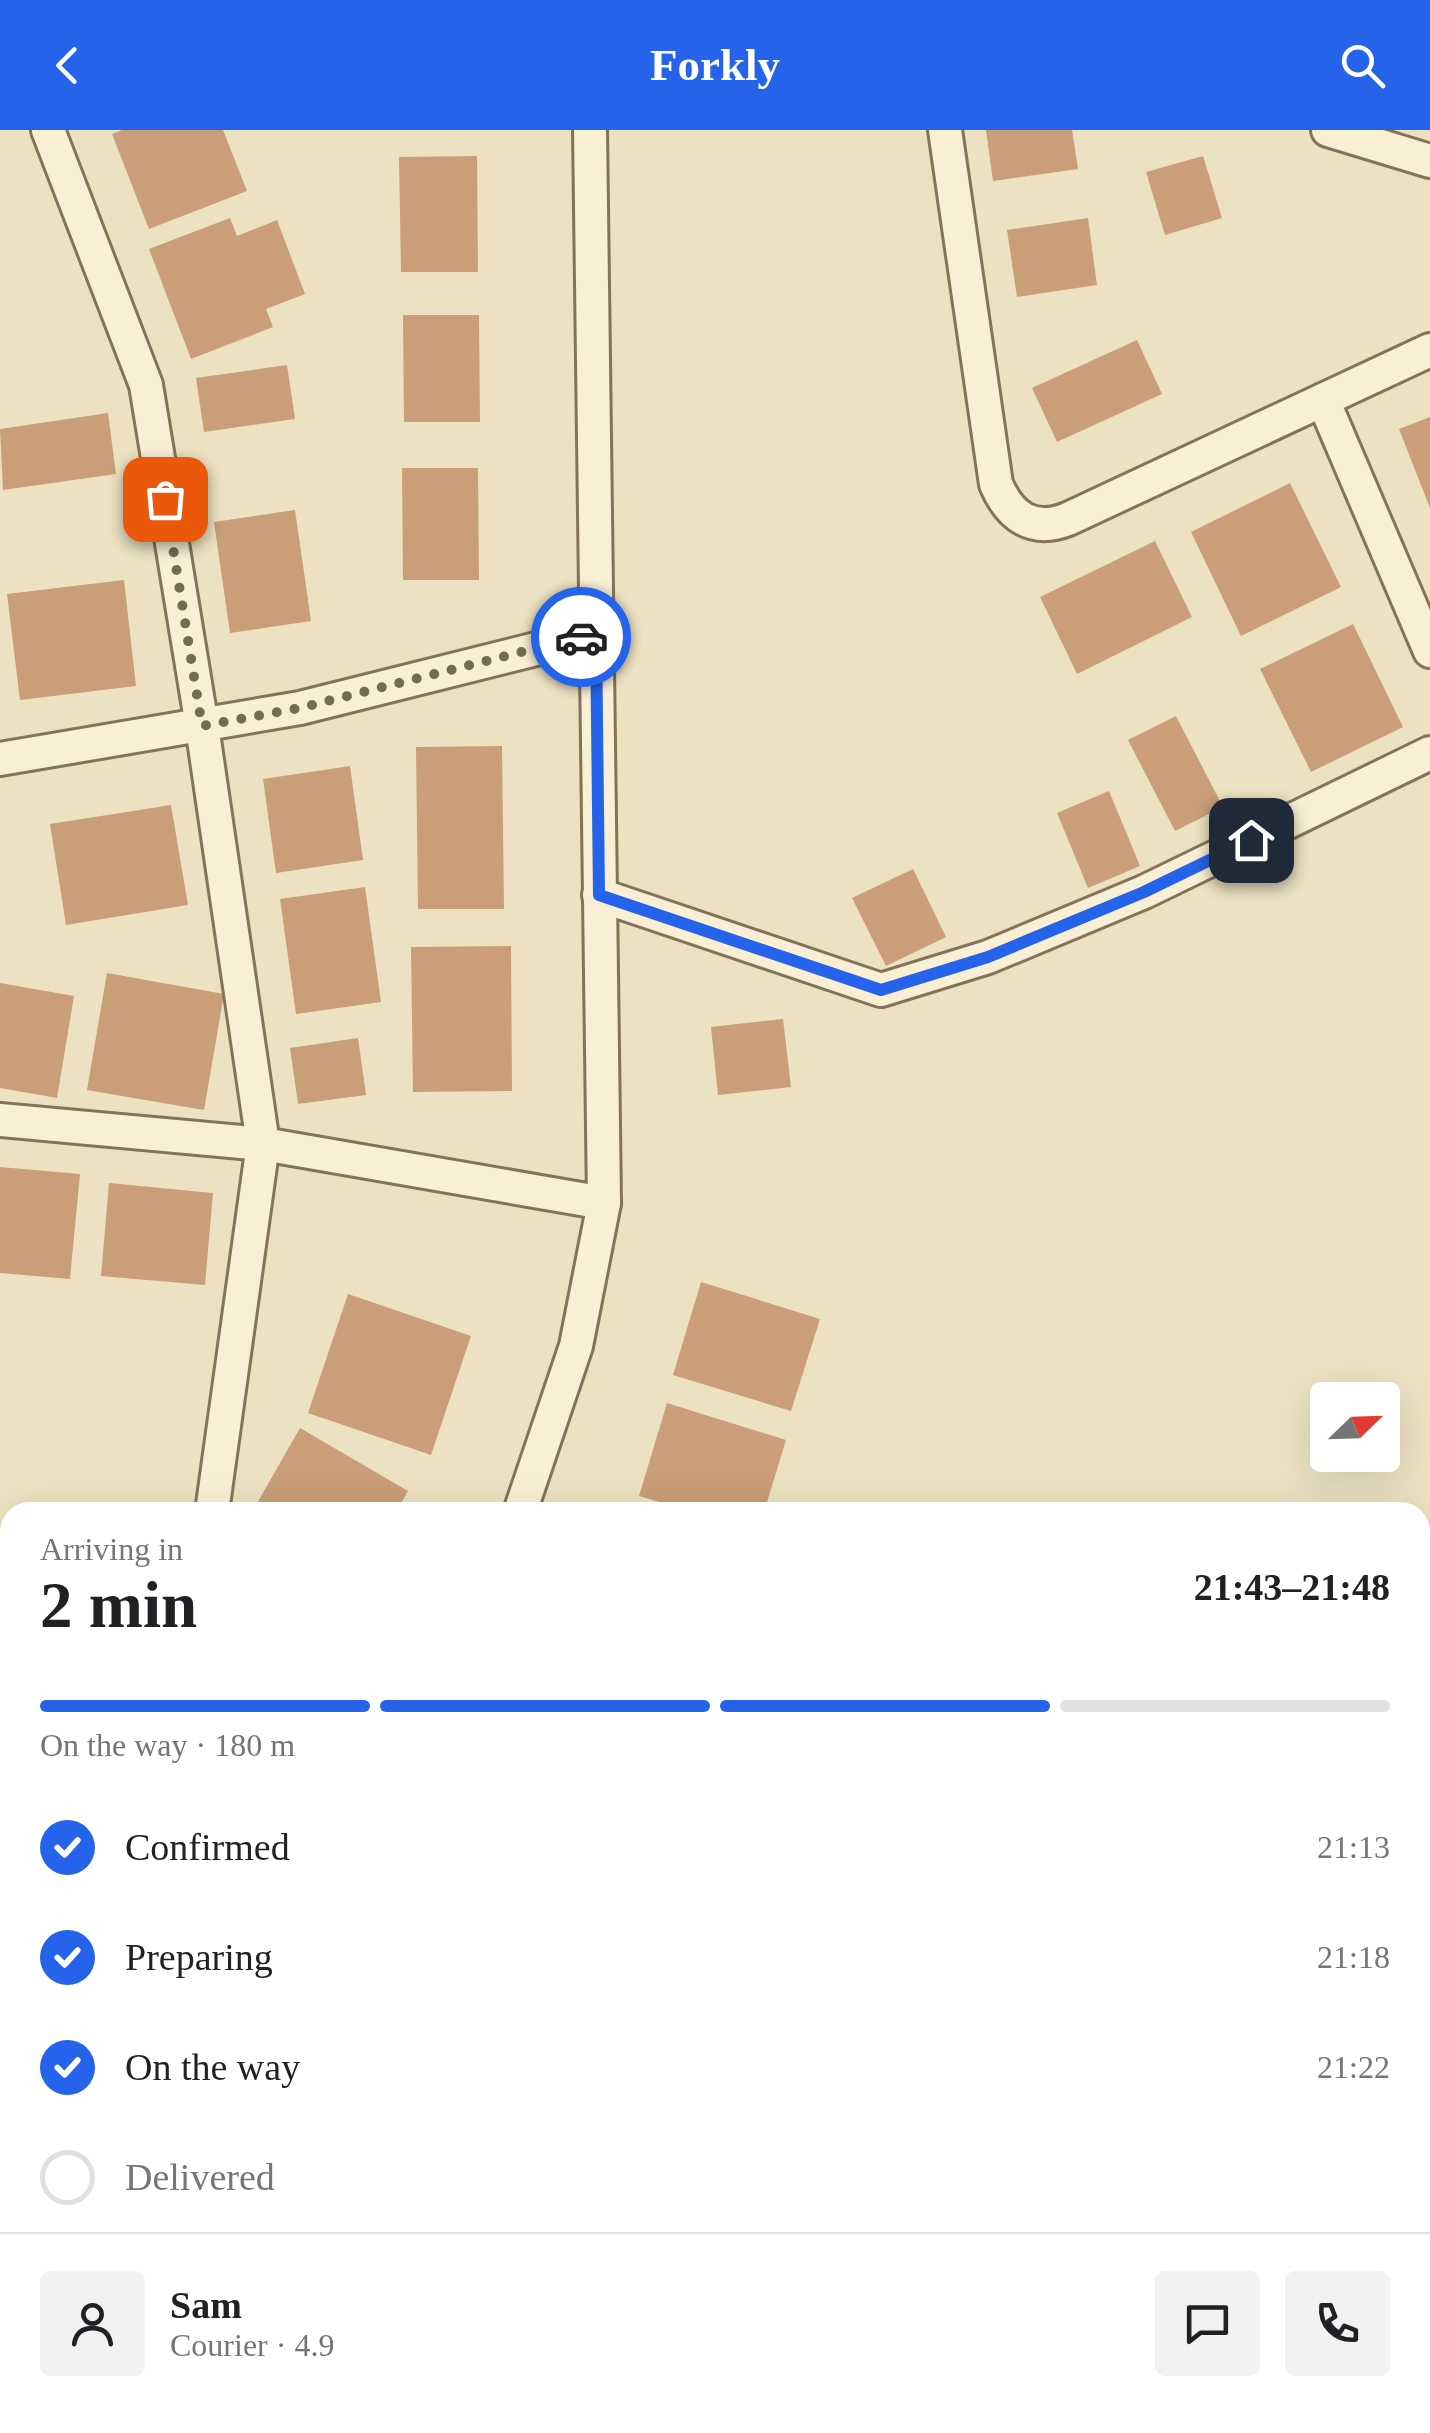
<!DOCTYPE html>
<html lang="en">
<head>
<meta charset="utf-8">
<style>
  body { margin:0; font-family:"Times New Roman",serif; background:#f2f2f2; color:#202124; height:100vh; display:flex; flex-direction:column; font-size:38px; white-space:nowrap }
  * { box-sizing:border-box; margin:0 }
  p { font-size:32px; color:#757577 }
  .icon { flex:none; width:55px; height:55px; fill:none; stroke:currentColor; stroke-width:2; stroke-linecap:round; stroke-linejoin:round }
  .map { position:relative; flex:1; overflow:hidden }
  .side { position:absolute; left:0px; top:1372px; width:1430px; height:932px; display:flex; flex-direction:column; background:#fff; border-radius:30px 30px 0 0; box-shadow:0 10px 40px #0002 }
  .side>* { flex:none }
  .needle { width:65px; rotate:67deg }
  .tools { position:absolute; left:1310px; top:1252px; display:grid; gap:20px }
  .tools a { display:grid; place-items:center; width:90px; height:90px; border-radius:10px; background:#fff; box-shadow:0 10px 40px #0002; font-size:50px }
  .pin { position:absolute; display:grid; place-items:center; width:85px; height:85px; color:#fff; margin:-42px; border-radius:20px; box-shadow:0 5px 15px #0006 }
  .courier { position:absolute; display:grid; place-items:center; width:100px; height:100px; margin:-50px; border:8px solid #2563eb; border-radius:50%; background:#fff; color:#222; box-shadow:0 2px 12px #0007 }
  .overview em { font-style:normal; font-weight:700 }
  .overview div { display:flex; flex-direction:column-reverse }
  .overview { display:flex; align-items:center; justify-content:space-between; height:170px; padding:0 40px }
  h1 { font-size:65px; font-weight:700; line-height:75px }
  .bar { display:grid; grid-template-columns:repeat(4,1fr); gap:15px 10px; align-content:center; height:120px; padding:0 40px }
  .bar i { height:12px; border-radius:8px; background:#e0e0e0 }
  .bar .active { background:#2563eb }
  .bar p { grid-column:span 4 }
  .line { display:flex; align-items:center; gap:25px; padding:0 40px; border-top:2px solid #e0e0e0 }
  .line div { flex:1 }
  .round { display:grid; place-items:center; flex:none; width:105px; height:105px; border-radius:10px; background:#f2f2f2 }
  ol { padding:0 40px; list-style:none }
  li { display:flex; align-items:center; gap:30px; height:110px }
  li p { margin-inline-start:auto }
  li .icon { padding:10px; border-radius:50%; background:#2563eb; color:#fff; stroke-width:4 }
  li:last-child { color:#757577 }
  li i { width:55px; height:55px; border:5px solid #e0e0e0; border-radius:50% }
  header { display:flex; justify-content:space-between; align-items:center; height:130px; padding:0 40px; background:#2563eb; color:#fff; font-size:45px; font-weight:700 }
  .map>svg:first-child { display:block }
  .building { fill:#c99e78 }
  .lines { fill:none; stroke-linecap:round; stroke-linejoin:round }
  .street-casing { stroke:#857359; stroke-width:38 }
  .path { stroke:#857359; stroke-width:6; stroke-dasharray:8 5; stroke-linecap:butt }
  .street { stroke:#f8efd4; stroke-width:32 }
  .done { stroke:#756a56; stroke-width:10; stroke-dasharray:0 18 }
  .route { stroke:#2563eb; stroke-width:12 }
</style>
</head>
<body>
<header><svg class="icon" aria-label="back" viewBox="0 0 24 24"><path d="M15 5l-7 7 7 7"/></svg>Forkly<svg class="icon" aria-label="search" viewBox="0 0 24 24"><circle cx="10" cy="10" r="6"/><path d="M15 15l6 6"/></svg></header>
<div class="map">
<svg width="1430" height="2303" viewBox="0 0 1430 2303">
  <rect width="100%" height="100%" fill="#ece2c1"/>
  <g class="building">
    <path d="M122,0H223L247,61L149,99L112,4Z"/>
    <path d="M986,0H1072L1078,39L993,51Z"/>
    <path d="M477,26L478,142H401L399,27Z"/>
    <path d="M1203,26L1222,88L1165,105L1146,42Z"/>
    <path d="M230,88L237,106L277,90L305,164L266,179L273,197L191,229L149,119Z"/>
    <path d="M1088,88L1097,155L1017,167L1007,100Z"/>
    <path d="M403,185H479L480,292H404Z"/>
    <path d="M1137,210L1162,264L1057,312L1032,258Z"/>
    <path d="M287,235L295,289L204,302L196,248Z"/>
    <path d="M108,283L116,344L3,360L0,299Z"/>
    <path d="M1430,287V378L1399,299Z"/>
    <path d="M402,338H478L479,450H403Z"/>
    <path d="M1290,353L1341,457L1241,506L1191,402Z"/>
    <path d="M295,380L311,491L230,503L214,392Z"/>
    <path d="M1155,411L1192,487L1077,544L1040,467Z"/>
    <path d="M124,450L136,556L20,570L7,464Z"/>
    <path d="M1353,494L1403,597L1311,642L1260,539Z"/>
    <path d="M1176,586L1223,677L1175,701L1128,610Z"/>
    <path d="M502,616L504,779H418L416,617Z"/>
    <path d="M350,636L363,730L276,743L263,649Z"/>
    <path d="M1109,661L1140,736L1088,758L1057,683Z"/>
    <path d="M171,675L188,775L66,795L50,694Z"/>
    <path d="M913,739L946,807L886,836L852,768Z"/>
    <path d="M365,757L381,872L296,884L280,769Z"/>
    <path d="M511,816L512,961L413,962L411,817Z"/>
    <path d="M107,843L224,864L204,980L87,960Z"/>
    <path d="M0,853L74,866L57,968L0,958Z"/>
    <path d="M783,889L791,957L718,965L711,897Z"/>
    <path d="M358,908L366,965L298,974L290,918Z"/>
    <path d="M0,1037L80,1044L70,1149L0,1143Z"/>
    <path d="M109,1053L213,1063L205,1155L101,1146Z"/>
    <path d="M701,1152L820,1189L791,1281L673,1245Z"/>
    <path d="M348,1164L471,1206L431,1325L308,1283Z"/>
    <path d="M667,1273L786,1310L764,1382H693L639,1366Z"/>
    <path d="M300,1298L408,1361L396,1382H252Z"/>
  </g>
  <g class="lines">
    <g class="street-casing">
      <g id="street">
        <path d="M48,0L146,255L202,596L263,1014L212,1382"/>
        <path d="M945,0L996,354C1010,387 1033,403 1068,389L1430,220"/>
        <path d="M1328,0L1430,31"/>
        <path d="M1323,270L1430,521"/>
        <path d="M0,629L300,578L596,504"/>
        <path d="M599,765L881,860L988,827L1144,762L1430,623"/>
        <path d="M0,990L263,1014L604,1073"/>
        <path d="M520,1382L576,1216L604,1073L590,0"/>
        <path d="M0,1498L10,1501"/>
        <path d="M0,1868L10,1872"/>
      </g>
    </g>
    <path class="path" d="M42,2295L45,2303"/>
    <use href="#street" class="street"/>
  </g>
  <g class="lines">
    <path class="done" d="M165,369L202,596L300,578L581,507"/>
    <path class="route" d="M581,507L596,504L599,765L881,860L988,827L1144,762L1251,710"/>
  </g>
</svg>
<div class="tools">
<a><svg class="needle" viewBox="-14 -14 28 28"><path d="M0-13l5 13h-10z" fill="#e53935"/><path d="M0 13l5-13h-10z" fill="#757577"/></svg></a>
</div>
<div class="pin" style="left:165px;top:369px;background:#ea580c"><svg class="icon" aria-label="bag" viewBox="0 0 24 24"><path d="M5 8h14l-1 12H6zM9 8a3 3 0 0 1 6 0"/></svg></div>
<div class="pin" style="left:1251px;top:710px;background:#1f2937"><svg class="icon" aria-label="home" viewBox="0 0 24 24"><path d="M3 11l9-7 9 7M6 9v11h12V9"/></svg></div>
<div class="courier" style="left:581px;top:507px"><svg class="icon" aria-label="car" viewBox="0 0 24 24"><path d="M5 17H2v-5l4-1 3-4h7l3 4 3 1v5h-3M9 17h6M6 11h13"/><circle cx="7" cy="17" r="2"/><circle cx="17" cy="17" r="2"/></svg></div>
<section class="side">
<div class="overview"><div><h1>2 min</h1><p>Arriving in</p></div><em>21:43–21:48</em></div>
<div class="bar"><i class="active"></i><i class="active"></i><i class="active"></i><i></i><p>On the way · 180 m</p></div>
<ol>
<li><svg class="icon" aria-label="check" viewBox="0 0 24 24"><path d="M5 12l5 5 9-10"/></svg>Confirmed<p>21:13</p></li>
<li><svg class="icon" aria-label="check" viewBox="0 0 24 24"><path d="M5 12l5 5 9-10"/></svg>Preparing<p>21:18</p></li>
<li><svg class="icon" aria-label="check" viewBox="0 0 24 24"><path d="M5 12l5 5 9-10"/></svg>On the way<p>21:22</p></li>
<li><i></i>Delivered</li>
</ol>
<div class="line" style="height:180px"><a class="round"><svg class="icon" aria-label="person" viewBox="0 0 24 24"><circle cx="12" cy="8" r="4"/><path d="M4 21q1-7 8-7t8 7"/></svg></a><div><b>Sam</b><p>Courier · 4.9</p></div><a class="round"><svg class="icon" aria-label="chat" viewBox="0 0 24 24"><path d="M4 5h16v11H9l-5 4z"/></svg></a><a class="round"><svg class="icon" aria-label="phone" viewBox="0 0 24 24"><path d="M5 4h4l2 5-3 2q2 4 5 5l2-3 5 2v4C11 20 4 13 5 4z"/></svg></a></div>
</section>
</div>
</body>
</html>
